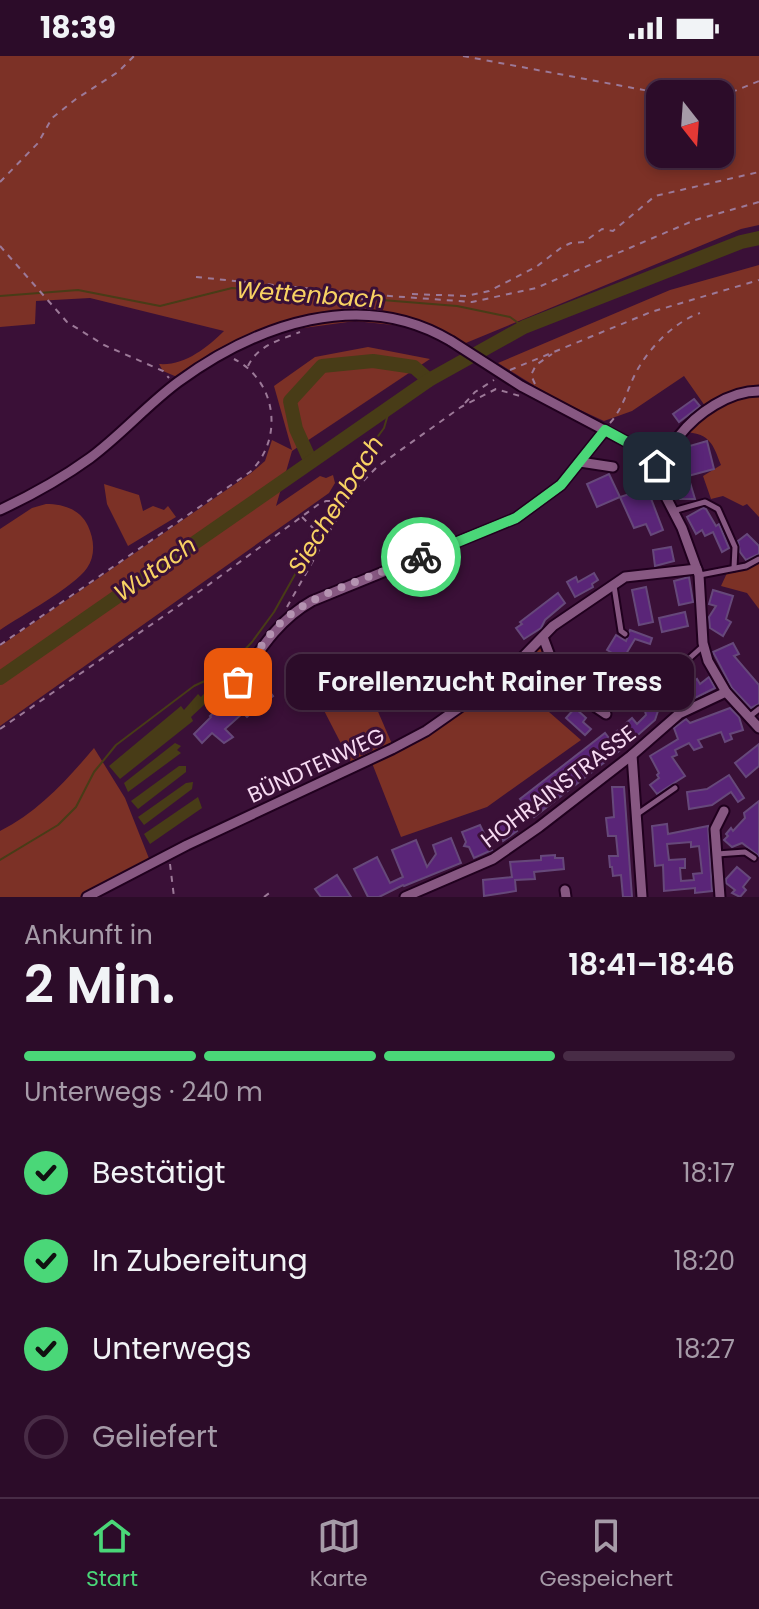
<!DOCTYPE html>
<html lang="de">
<head>
<meta charset="utf-8">
<style>
  body { margin:0; font-family:Poppins,sans-serif; background:#381a35; color:#f1f3f6; height:100vh; display:flex; flex-direction:column; font-size:30px; white-space:nowrap }
  * { box-sizing:border-box; margin:0 }
  p { font-size:26px; color:#a69ba8 }
  .icon { flex:none; width:44px; height:44px; fill:none; stroke:currentColor; stroke-width:2; stroke-linecap:round; stroke-linejoin:round }
  .map { position:relative; height:841px; overflow:hidden }
  .side { display:flex; flex-direction:column; background:#2c0c29; flex:1 }
  .side>* { flex:none }
  .needle { width:52px; rotate:163deg }
  .fabs { position:absolute; left:646px; top:24px; display:grid; gap:16px }
  .fabs a { display:grid; place-items:center; width:88px; height:88px; border-radius:16px; background:#2c0c29; box-shadow:0 4px 12px #0003,0 0 0 2px #482c46; font-size:40px }
  .pin { position:absolute; display:grid; place-items:center; width:68px; height:68px; color:#fff; margin:-34px; border-radius:16px; box-shadow:0 4px 12px #0006 }
  .courier { position:absolute; display:grid; place-items:center; width:80px; height:80px; margin:-40px; border:6px solid #4ad778; border-radius:50%; background:#fff; color:#222; box-shadow:0 2px 10px #0007 }
  .bubble { position:absolute; height:56px; border-radius:16px; background:#2c0c29; box-shadow:0 4px 12px #0003,0 0 0 2px #482c46; font-size:26px; font-weight:600; line-height:56px; text-align:center }
  .overview em { font-style:normal; font-weight:600 }
  .overview div { display:flex; flex-direction:column-reverse }
  .overview { display:flex; align-items:center; justify-content:space-between; height:136px; padding:0 24px }
  h1 { font-size:52px; font-weight:600; line-height:60px }
  .bar { display:grid; grid-template-columns:repeat(4,1fr); gap:12px 8px; align-content:center; height:96px; padding:0 24px }
  .bar i { height:10px; border-radius:6px; background:#482c46 }
  .bar .active { background:#4ad778 }
  .bar p { grid-column:span 4 }
  ol { padding:0 24px; list-style:none }
  li { display:flex; align-items:center; gap:24px; height:88px }
  li p { margin-inline-start:auto }
  li .icon { padding:8px; border-radius:50%; background:#4ad778; color:#111; stroke-width:4 }
  li:last-child { color:#a69ba8 }
  li i { width:44px; height:44px; border:4px solid #482c46; border-radius:50% }
  .status { display:flex; justify-content:space-between; align-items:center; height:56px; padding:0 40px; background:#2c0c29; direction:ltr }
  .status svg { height:22px; fill:currentColor }
  .tab-bar { display:flex; justify-content:space-around; align-items:center; height:112px; border-top:2px solid #482c46; background:#2c0c29; font-size:22px; color:#a69ba8 }
  .tab-bar a { display:grid; justify-items:center; gap:4px }
  .tab-bar .active { color:#4ad778 }
  .map>svg:first-child { display:block }
  .green { fill:#7c3126; fill-rule:evenodd }
  .water { fill:#483c17 }
  .lines { fill:none; stroke-linecap:round; stroke-linejoin:round }
  .stream { stroke:#483c17; stroke-width:2 }
  .river { stroke:#483c17; stroke-width:14 }
  .building { fill:#5a2578; stroke:#66487a; stroke-width:2; fill-rule:evenodd }
  .lane-casing { stroke:#20001e; stroke-width:9 }
  .street-casing { stroke:#20001e; stroke-width:13 }
  .path { stroke:#9c7998; stroke-width:2; stroke-dasharray:6 6; stroke-linecap:butt }
  .lane { stroke:#875882; stroke-width:5 }
  .street { stroke:#875882; stroke-width:9 }
  .street-bridge-casing { stroke:#20001e; stroke-width:13; stroke-linecap:butt }
  .street-bridge { stroke:#875882; stroke-width:9 }
  .done { stroke:#b493b1; stroke-width:8; stroke-dasharray:0 14.4 }
  .route { stroke:#4ad778; stroke-width:10 }
  .labels { text-anchor:middle; stroke-width:6; stroke-linejoin:round; paint-order:stroke }
  .street-label { font-size:22px; fill:#f6daf2; stroke:#3a1037 }
  .water-label { font-size:24px; font-style:italic; fill:#f8d263; stroke:#3a1037 }
</style>
</head>
<body>
<div class="status"><b>18:39</b><svg viewBox="0 0 49 12"><path d="M0 12V9h3v3zM5 12V6h3v6zM10 12V3h3v9zM15 12V0h3v12zM26 1h20v11H26zM47 4h2v5h-2z"/></svg></div>
<div class="map">
<svg width="759" height="841" viewBox="0 0 759 841">
  <rect width="100%" height="100%" fill="#3a1037"/>
  <g class="green">
    <path d="M0,0H759V169L741,173L461,289L412,271L355,265L244,280L210,297L177,321L163,315L159,308C184,310 207,292 224,275L90,242L36,245L35,268L0,271ZM660,38H720V98H660Z"/>
    <path d="M759,209V461L747,448L743,450L723,440L711,443L703,420L721,409C713,388 710,378 686,376L710,357L684,320L632,355L604,365L554,342L498,307L670,234Z"/>
    <path d="M368,291L430,303L292,395L276,450L320,420L326,422L333,419L335,427L329,437L0,670V590L251,417L265,405L272,384L292,394L274,330L315,301Z"/>
    <path d="M104,428L139,439L143,455L153,450L164,454L168,450L176,461L128,490L107,448Z"/>
    <path d="M46,448C63,448 80,453 88,470C94,483 96,499 87,512C74,531 22,559 0,574V473L32,452Z"/>
    <path d="M759,507V553L747,537L721,530L727,517Z"/>
    <path d="M541,590L561,637L549,656L581,684L487,751L401,781L372,707C435,677 489,636 541,590Z"/>
    <path d="M360,614L392,688L351,707L315,637Z"/>
    <path d="M94,692L125,742L150,805L80,841H0V775C38,756 67,724 94,692Z"/>
  </g>
  <g class="water">
    <path d="M216,625L225,634L209,650L205,648L191,661L193,665L120,723L109,710L181,650L184,654L198,638L201,641Z"/>
    <path d="M175,687L181,690L177,694L181,697L128,736L124,727Z"/>
    <path d="M179,710H186V716L138,753L131,745Z"/>
    <path d="M193,726L192,733L144,769L138,761L186,727Z"/>
    <path d="M198,741L202,752L150,788L144,778Z"/>
  </g>
  <g class="lines">
    <g class="stream">
      <path d="M0,240L78,234L160,250L232,232L457,250L510,261L524,271"/>
      <path d="M0,804L58,769L76,751L94,716L116,689L194,630L224,616L252,586L274,556L354,413L384,372L391,348"/>
    </g>
    <g class="river">
      <path d="M310,404L296,373L290,345L322,310L373,305L414,311L429,324"/>
      <path d="M0,622L429,324L524,271L741,186L759,182"/>
    </g>
  </g>
  <g class="building">
    <path d="M694,343L700,350L679,366L673,358Z"/>
    <path d="M707,385L714,413L688,420L695,443H680L668,408L678,401L676,397L679,393Z"/>
    <path d="M609,418L620,441L597,451L587,428Z"/>
    <path d="M647,432L663,474L651,479L646,468L634,472L620,441Z"/>
    <path d="M703,452L706,453L716,470L719,468L729,492L722,496L713,476L705,480L702,474L696,478L687,461Z"/>
    <path d="M747,478L759,490V498L746,504L740,496L738,485Z"/>
    <path d="M671,491L674,505L655,510L653,494Z"/>
    <path d="M594,517L598,524L592,528L593,531L575,541L567,526L576,521L578,526Z"/>
    <path d="M689,521L693,546L679,549L674,525Z"/>
    <path d="M646,531L653,566L639,569L632,534Z"/>
    <path d="M713,534L733,540L726,563L731,566L723,580L710,572L709,561L716,550L709,548Z"/>
    <path d="M558,537L565,547L545,564L541,572L524,583L516,572L522,568L520,566Z"/>
    <path d="M685,556L688,570L662,576L659,562Z"/>
    <path d="M630,574L652,582L650,588L635,583L623,603L607,594L616,579L626,585Z"/>
    <path d="M733,587L739,598L734,600L759,629V648L751,652L732,632L713,596Z"/>
    <path d="M647,604L654,612L639,632L648,637L650,641L681,625L684,631L697,623L700,628L709,621L715,632L681,649L675,647L658,655L655,664L623,692L534,761L520,743L605,677L609,682L632,662L637,668L646,659L641,638L631,655L609,642Z"/>
    <path d="M592,610L614,622L604,640L582,628Z"/>
    <path d="M256,624L260,630L263,627L273,640L268,644L265,640L253,649L256,653L247,661L243,657L225,673L233,681L224,687L212,677L202,687L194,678L211,661L210,660L229,643L234,649L245,640L241,635Z"/>
    <path d="M575,652L586,662L583,666L591,673L585,679L566,662Z"/>
    <path d="M730,652L739,661L743,674L730,678L732,683L725,686L721,676L698,684L702,691L694,694L689,687L675,694L677,699L672,701L685,720L657,738L650,729L659,722L657,719L659,717L650,700L678,683L674,672L686,663L690,667Z"/>
    <path d="M759,688V710L746,721L735,707Z"/>
    <path d="M729,719L744,742L738,746L731,736L712,749L689,753L687,736L707,733Z"/>
    <path d="M612,731H624L632,841H623L621,819L613,820L612,811H610L609,800H618L616,780H608L606,762L614,761Z"/>
    <path d="M759,745V800L742,787L732,791L724,784L728,780L726,778L731,772L733,775L745,762L744,757Z"/>
    <path d="M508,762L516,766L514,771L517,775L503,785L495,769Z"/>
    <path d="M667,768L668,778L708,770L712,835L695,837V832L664,835L663,809L655,810L652,770ZM691,786V791L699,790L702,817L693,818L694,824L681,825L680,812H685V803L669,804L667,788Z"/>
    <path d="M480,769L492,794L474,802L469,791L464,790L466,786L462,776Z"/>
    <path d="M451,782L461,807L404,830L403,829L379,841H368L354,813L377,801L390,827L403,821L392,794L416,784L427,811L436,798L433,789Z"/>
    <path d="M555,799V802H563L564,813L534,816L535,823L515,824L516,835L484,840L483,824L512,821L510,806L541,804V800Z"/>
    <path d="M737,811L750,822L743,831L746,834L740,841L732,837L735,834L726,827V823Z"/>
    <path d="M337,819L351,841H321L315,833Z"/>
  </g>
  <g class="lines">
    <g class="lane-casing">
      <g id="lane">
        <path d="M673,455L705,446L718,453L735,491L734,512"/>
        <path d="M700,519L746,510L759,503"/>
        <path d="M614,530L621,575L625,578"/>
        <path d="M647,628L682,609L702,591"/>
        <path d="M749,661L759,653"/>
        <path d="M636,759L675,732"/>
        <path d="M717,798L745,796L754,802"/>
      </g>
    </g>
    <g class="street-casing">
      <g id="street">
        <path d="M521,330L627,386L652,414L682,472L699,519L703,587L708,605L726,636L759,672"/>
        <path d="M580,406L613,411"/>
        <path d="M652,414C663,405 671,391 679,380C697,357 729,335 759,335"/>
        <path d="M0,454C32,439 61,423 90,402C121,379 147,349 178,326C256,269 361,231 451,285"/>
        <path d="M543,581L560,627L606,658"/>
        <path d="M238,626C260,594 278,564 312,545L516,462L561,429L605,374"/>
        <path d="M632,699L642,841"/>
        <path d="M565,834L566,841"/>
        <path d="M87,841L187,789L392,693L426,675L483,635L519,605L553,570L625,521L697,513"/>
        <path d="M405,841L493,803L539,771L632,699L679,658L726,636"/>
        <path d="M720,841L715,773L724,755"/>
      </g>
    </g>
    <g class="path">
      <path d="M463,0L665,38"/>
      <path d="M720,41L759,25"/>
      <path d="M0,126L38,87L52,62L76,43L118,16L134,0"/>
      <path d="M0,190L67,266L104,289L163,315L169,322"/>
      <path d="M196,221L363,238L361,252"/>
      <path d="M363,238L472,246L536,232L695,164L759,146"/>
      <path d="M412,238L466,240L489,235L536,211L562,191L571,187L584,186L602,173L613,175L655,140L759,116"/>
      <path d="M248,310C258,289 280,284 300,276"/>
      <path d="M510,314L651,256L759,224"/>
      <path d="M535,328L531,319L536,309L552,298"/>
      <path d="M465,347L475,336L494,324"/>
      <path d="M610,367C625,350 628,329 639,311C653,288 675,266 700,257"/>
      <path d="M302,461L314,473"/>
      <path d="M287,551L349,441"/>
      <path d="M0,589L250,416C284,383 277,325 234,303"/>
      <path d="M0,673L200,535L319,448L326,445H344L377,411L461,351L496,333L523,341"/>
      <path d="M170,808L174,841"/>
      <path d="M264,841L272,835"/>
    </g>
    <use href="#lane" class="lane"/>
    <use href="#street" class="street"/>
    <g class="street-bridge-casing">
      <path id="street-bridge" d="M451,285L521,330"/>
    </g>
    <use href="#street-bridge" class="street-bridge"/>
  </g>
  <g class="lines">
    <path class="done" d="M238,626C254,602 268,575 291,558C321,535 384,516 421,501"/>
    <path class="route" d="M421,501L516,462L561,429L605,374L627,386L652,414L657,410"/>
  </g>
  <g class="labels">
    <g class="street-label">
      <text transform="translate(316 709) rotate(-25)" y="8">BÜNDTENWEG</text>
      <text transform="translate(558 730) rotate(-37)" y="8">HOHRAINSTRASSE</text>
    </g>
    <g class="water-label">
      <text transform="translate(310 239) rotate(4)" y="8">Wettenbach</text>
      <text transform="translate(336 449) rotate(-58)" y="8">Siechenbach</text>
      <text transform="translate(155 513) rotate(-35)" y="8">Wutach</text>
    </g>
  </g>
</svg>
<div class="fabs">
<a><svg class="needle" viewBox="-14 -14 28 28"><path d="M0-13l5 13h-10z" fill="#e53935"/><path d="M0 13l5-13h-10z" fill="#a69ba8"/></svg></a>
</div>
<div class="pin" style="left:238px;top:626px;background:#ea580c"><svg class="icon" aria-label="bag" viewBox="0 0 24 24"><path d="M5 8h14l-1 12H6zM9 8a3 3 0 0 1 6 0"/></svg></div>
<div class="pin" style="left:657px;top:410px;background:#1f2937"><svg class="icon" aria-label="home" viewBox="0 0 24 24"><path d="M3 11l9-7 9 7M6 9v11h12V9"/></svg></div>
<div class="courier" style="left:421px;top:501px"><svg class="icon" aria-label="bike" viewBox="0 0 24 24"><circle cx="6" cy="16" r="4"/><circle cx="18" cy="16" r="4"/><path d="M6 16l4-8h5l3 8M10 8l3 8H6M13 5h3"/></svg></div>
<div class="bubble" style="left:286px;top:598px;width:408px">Forellenzucht Rainer Tress</div>
</div>
<section class="side">
<div class="overview"><div><h1>2 Min.</h1><p>Ankunft in</p></div><em>18:41–18:46</em></div>
<div class="bar"><i class="active"></i><i class="active"></i><i class="active"></i><i></i><p>Unterwegs · 240 m</p></div>
<ol>
<li><svg class="icon" aria-label="check" viewBox="0 0 24 24"><path d="M5 12l5 5 9-10"/></svg>Bestätigt<p>18:17</p></li>
<li><svg class="icon" aria-label="check" viewBox="0 0 24 24"><path d="M5 12l5 5 9-10"/></svg>In Zubereitung<p>18:20</p></li>
<li><svg class="icon" aria-label="check" viewBox="0 0 24 24"><path d="M5 12l5 5 9-10"/></svg>Unterwegs<p>18:27</p></li>
<li><i></i>Geliefert</li>
</ol>
</section>
<nav class="tab-bar">
<a class="active"><svg class="icon" aria-label="home" viewBox="0 0 24 24"><path d="M3 11l9-7 9 7M6 9v11h12V9"/></svg>Start</a>
<a><svg class="icon" aria-label="map" viewBox="0 0 24 24"><path d="M3 6l6-2 6 2 6-2v14l-6 2-6-2-6 2zM9 4v14M15 6v14"/></svg>Karte</a>
<a><svg class="icon" aria-label="saved" viewBox="0 0 24 24"><path d="M7 4h10v16l-5-4-5 4z"/></svg>Gespeichert</a>
</nav>
</body>
</html>
